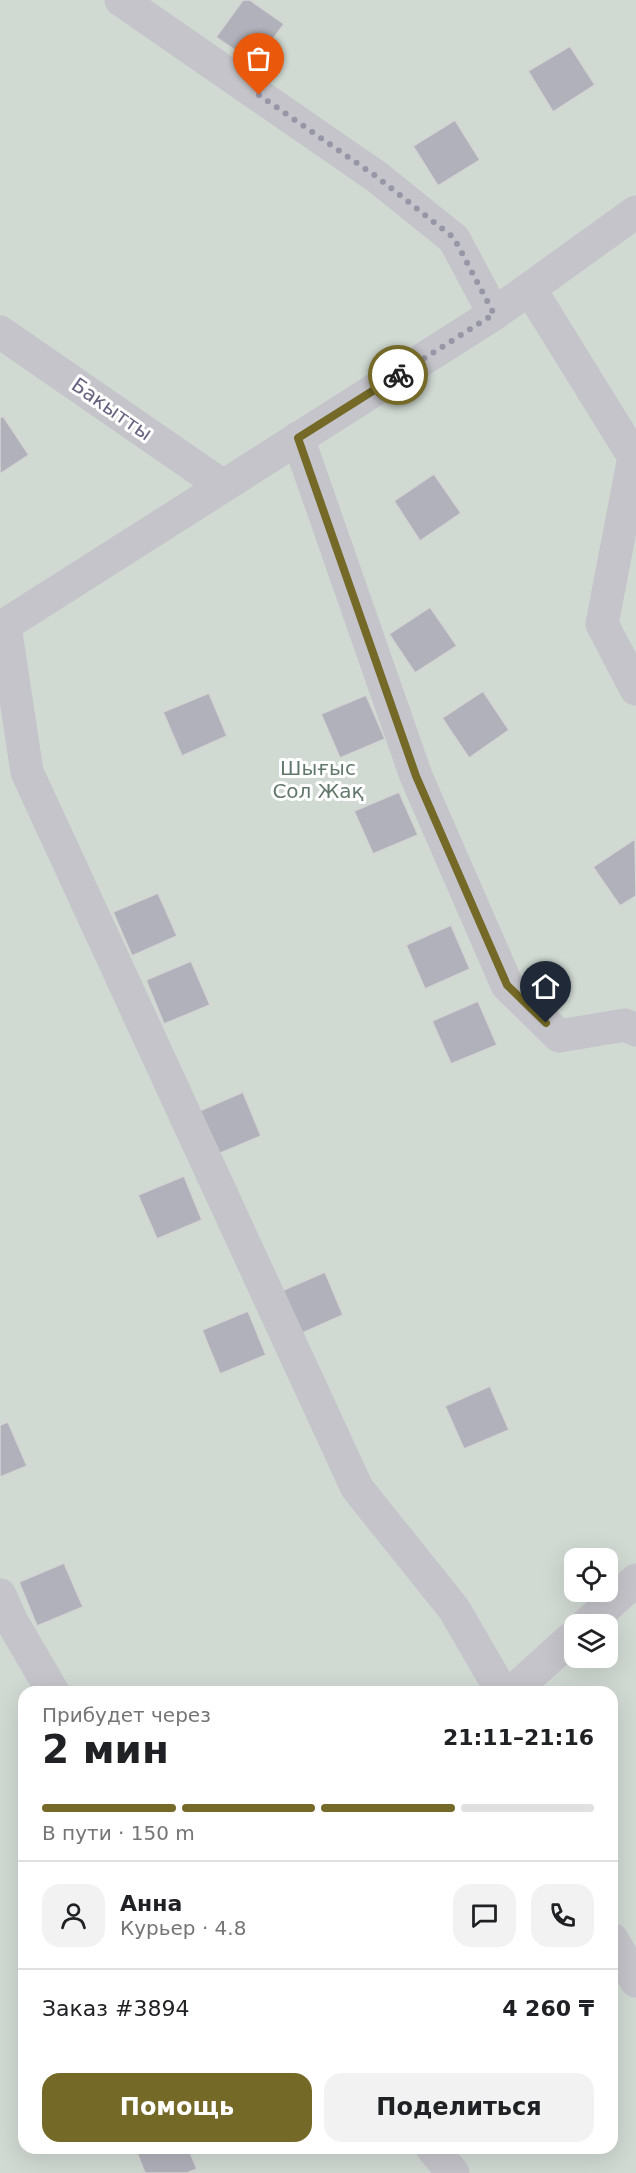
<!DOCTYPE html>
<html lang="ru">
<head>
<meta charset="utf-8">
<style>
  body { margin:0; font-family:"DejaVu Sans",sans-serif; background:#f2f2f2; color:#202124; height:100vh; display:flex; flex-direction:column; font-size:22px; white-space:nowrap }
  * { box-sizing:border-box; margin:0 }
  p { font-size:20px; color:#757577 }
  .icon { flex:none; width:33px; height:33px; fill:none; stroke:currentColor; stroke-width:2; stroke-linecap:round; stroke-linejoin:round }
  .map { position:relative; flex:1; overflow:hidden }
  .drawer { position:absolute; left:18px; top:1686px; width:600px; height:468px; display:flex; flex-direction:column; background:#fff; border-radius:18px; box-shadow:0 6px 24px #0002 }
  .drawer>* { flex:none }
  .controls { position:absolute; left:564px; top:1548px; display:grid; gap:12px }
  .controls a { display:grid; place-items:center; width:54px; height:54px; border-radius:12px; background:#fff; box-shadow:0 6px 24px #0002; font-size:30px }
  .pin { position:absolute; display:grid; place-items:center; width:51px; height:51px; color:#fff; margin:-62px -26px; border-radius:50% 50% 50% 0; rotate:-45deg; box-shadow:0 0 6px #0007 }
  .pin .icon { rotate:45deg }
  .courier { position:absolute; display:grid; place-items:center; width:60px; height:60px; margin:-30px; border:4px solid #746926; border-radius:50%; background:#fff; color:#222; box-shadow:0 2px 8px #0007 }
  .head em { font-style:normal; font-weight:700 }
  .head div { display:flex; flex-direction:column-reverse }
  .head { display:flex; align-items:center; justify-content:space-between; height:102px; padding:0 24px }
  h1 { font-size:39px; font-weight:700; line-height:45px }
  .bar { display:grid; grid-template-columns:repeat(4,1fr); gap:9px 6px; align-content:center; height:72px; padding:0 24px }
  .bar i { height:8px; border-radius:4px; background:#e0e0e0 }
  .bar .on { background:#746926 }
  .bar p { grid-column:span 4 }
  .line { display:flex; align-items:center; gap:15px; padding:0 24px; border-top:2px solid #e0e0e0 }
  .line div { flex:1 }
  .round { display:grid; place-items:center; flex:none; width:63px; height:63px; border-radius:18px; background:#f2f2f2 }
  .primary-button { display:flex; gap:12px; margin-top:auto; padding:12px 24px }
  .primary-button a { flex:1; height:69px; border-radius:18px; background:#746926; color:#fff; font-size:24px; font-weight:700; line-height:69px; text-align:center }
  .primary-button a+a { background:#f2f2f2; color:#202124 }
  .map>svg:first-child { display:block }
  .green { fill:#d0d9d2; fill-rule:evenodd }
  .building { fill:#b1b1bb; stroke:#d4d5d3; stroke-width:1.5 }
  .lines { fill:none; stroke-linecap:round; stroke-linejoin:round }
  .minor { stroke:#c4c4ca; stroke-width:33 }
  .done { stroke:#9796a7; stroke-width:6; stroke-dasharray:0 10.8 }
  .route { stroke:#746926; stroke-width:8 }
  .labels { text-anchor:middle; stroke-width:6; stroke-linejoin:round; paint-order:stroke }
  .street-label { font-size:20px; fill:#666480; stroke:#fff }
  .park-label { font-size:20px; fill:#63786c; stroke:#fff }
</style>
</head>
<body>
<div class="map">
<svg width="636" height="2173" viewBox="0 0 636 2173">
  <rect width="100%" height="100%" fill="#f2f4f0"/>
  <path class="green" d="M0,0H636V2173H0ZM574,1558H608V1592H574ZM574,1624H608V1658H574ZM24,1692H612V2148H24Z"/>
  <g class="building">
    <path d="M243,0H250L284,24L255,64L216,37Z"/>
    <path d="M570,46L595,85L553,112L528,71Z"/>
    <path d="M455,120L480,160L438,186L413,146Z"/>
    <path d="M3,416L29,455L0,474V418Z"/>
    <path d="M434,474L461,513L420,541L394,501Z"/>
    <path d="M430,607L457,646L415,673L389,634Z"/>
    <path d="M483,691L509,730L469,758L442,718Z"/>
    <path d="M209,693L227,736L182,756L163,712Z"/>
    <path d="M366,695L385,739L340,758L321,714Z"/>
    <path d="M399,792L418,835L373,854L354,811Z"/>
    <path d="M635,839L636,896L620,906L593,867Z"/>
    <path d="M158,893L177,936L132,956L113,912Z"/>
    <path d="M451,925L470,969L425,989L406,945Z"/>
    <path d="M191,961L210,1005L164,1024L146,980Z"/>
    <path d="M478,1001L497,1045L451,1064L432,1021Z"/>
    <path d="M243,1092L261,1136L216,1155L197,1112Z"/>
    <path d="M184,1176L202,1220L157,1239L138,1195Z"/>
    <path d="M325,1272L343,1315L298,1335L279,1292Z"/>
    <path d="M248,1311L266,1355L220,1374L202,1330Z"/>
    <path d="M490,1386L509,1430L464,1449L445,1406Z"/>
    <path d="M8,1422L27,1466L0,1477V1425Z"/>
    <path d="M64,1563L83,1607L37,1626L19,1582Z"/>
    <path d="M135,2148H188L197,2169L187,2173H145Z"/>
  </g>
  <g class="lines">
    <g class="minor">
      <path d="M121,0L377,177L454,239L494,314"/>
      <path d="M530,289L634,457L602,624L636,689"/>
      <path d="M0,332L223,486"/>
      <path d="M298,438L416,776L507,985L559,1036L625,1025L636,1030"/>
      <path d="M5,626L27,772L357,1488L454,1609L502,1692"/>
      <path d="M0,628L494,314L636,212"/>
      <path d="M0,1595L11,1620L53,1692"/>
      <path d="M587,1624L636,1580"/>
      <path d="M512,1692L574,1636"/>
      <path d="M612,1939L636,1981"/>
      <path d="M432,2148L453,2173"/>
    </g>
  </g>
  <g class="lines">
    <path class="done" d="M259,95L377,177L454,238L494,314L398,375"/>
    <path class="route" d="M398,375L298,438L416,776L507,985L546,1023"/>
  </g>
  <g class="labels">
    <g class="street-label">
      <text transform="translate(112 409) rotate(35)" y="7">Бакытты</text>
    </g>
    <g class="park-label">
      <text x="318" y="775">Шығыс<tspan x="318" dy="23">Сол Жақ</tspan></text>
    </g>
  </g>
</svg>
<div class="controls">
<a><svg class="icon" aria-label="locate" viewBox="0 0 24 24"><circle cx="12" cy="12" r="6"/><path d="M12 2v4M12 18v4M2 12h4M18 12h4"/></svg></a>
<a><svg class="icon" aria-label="layers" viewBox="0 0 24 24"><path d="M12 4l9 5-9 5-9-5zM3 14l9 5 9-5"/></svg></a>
</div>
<div class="pin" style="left:259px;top:95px;background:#ea580c"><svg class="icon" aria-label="bag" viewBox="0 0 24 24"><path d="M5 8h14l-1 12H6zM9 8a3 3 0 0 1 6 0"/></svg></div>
<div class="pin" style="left:546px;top:1023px;background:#1f2937"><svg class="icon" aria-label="home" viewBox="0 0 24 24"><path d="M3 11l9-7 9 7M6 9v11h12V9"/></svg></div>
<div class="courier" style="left:398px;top:375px"><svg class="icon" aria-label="bike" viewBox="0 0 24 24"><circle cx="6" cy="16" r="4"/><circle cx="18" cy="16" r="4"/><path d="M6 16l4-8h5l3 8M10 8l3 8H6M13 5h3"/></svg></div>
<section class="drawer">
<div class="head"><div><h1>2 мин</h1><p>Прибудет через</p></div><em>21:11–21:16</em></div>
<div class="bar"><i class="on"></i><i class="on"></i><i class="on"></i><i></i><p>В пути · 150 m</p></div>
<div class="line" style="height:108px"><a class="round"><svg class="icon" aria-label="person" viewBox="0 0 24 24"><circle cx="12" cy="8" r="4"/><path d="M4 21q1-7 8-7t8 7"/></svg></a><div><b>Анна</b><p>Курьер · 4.8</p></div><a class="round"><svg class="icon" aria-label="chat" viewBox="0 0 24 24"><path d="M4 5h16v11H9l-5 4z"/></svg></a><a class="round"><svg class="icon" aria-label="phone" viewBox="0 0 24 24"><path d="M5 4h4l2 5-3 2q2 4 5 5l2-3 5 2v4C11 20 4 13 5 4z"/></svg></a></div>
<div class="line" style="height:78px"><div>Заказ #3894</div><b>4 260 ₸</b></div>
<div class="primary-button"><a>Помощь</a><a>Поделиться</a></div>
</section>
</div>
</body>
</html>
